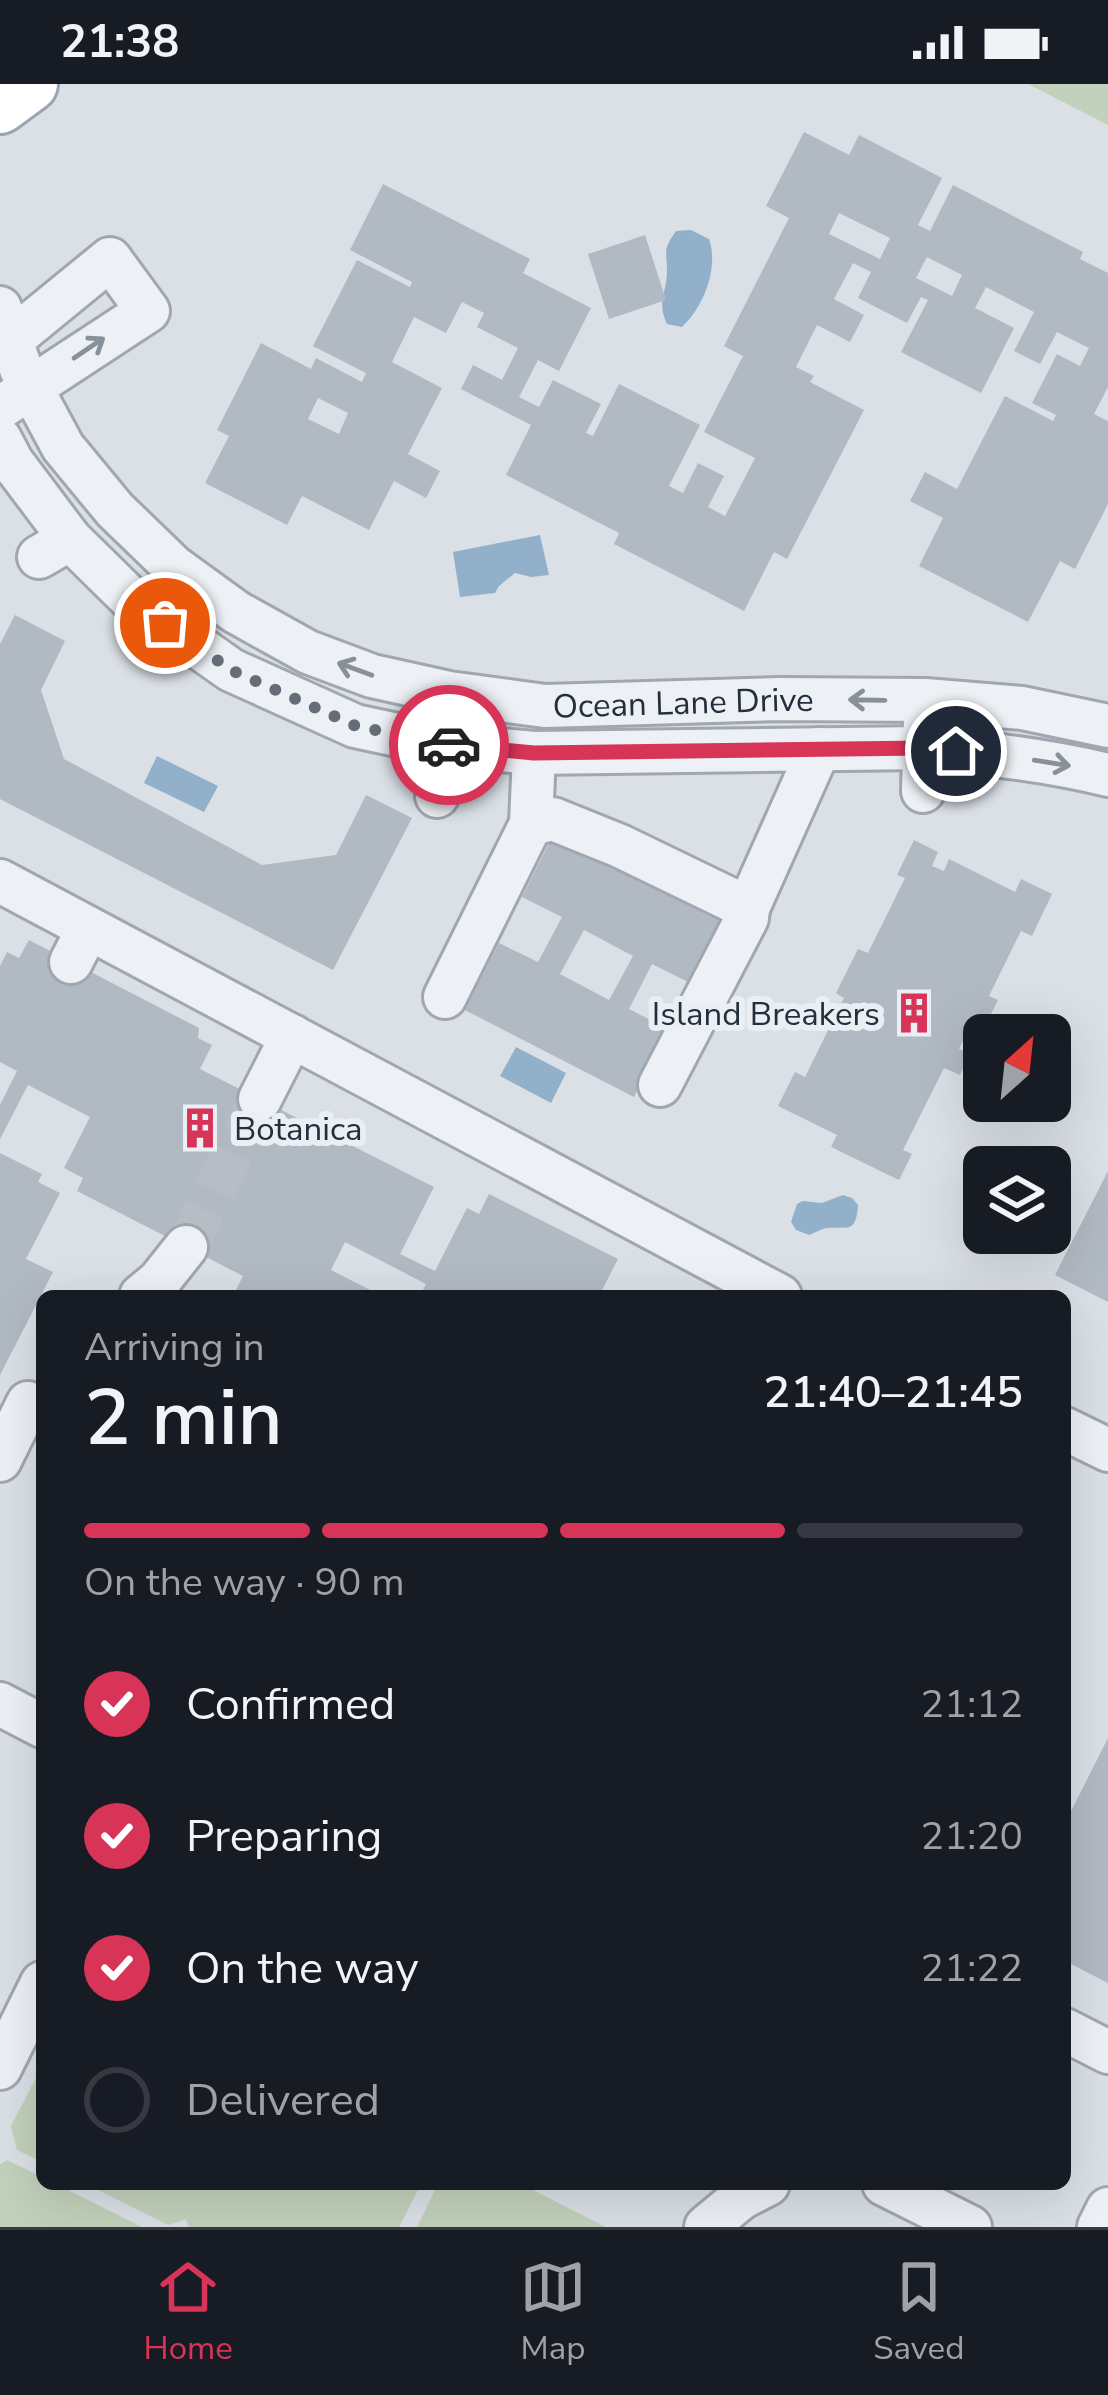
<!DOCTYPE html>
<html lang="en">
<head>
<meta charset="utf-8">
<style>
  body { margin:0; font-family:"Nunito Sans",sans-serif; background:#20242c; color:#f1f3f6; height:100vh; display:flex; flex-direction:column; font-size:45px; white-space:nowrap }
  * { box-sizing:border-box; margin:0 }
  p { font-size:39px; color:#9ea1a6 }
  .icon { flex:none; width:66px; height:66px; fill:none; stroke:currentColor; stroke-width:2; stroke-linecap:round; stroke-linejoin:round }
  .map { position:relative; flex:1; overflow:hidden }
  .panel { position:absolute; left:36px; top:1206px; width:1035px; height:900px; display:flex; flex-direction:column; background:#171b24; border-radius:18px; box-shadow:0 12px 48px #0002 }
  .panel>* { flex:none }
  .needle { width:78px; rotate:27deg }
  .buttons { position:absolute; left:963px; top:930px; display:grid; gap:24px }
  .buttons a { display:grid; place-items:center; width:108px; height:108px; border-radius:18px; background:#171b24; box-shadow:0 12px 48px #0002; font-size:60px }
  .pin { position:absolute; display:grid; place-items:center; width:102px; height:102px; color:#fff; margin:-51px; border:6px solid #fff; border-radius:50%; box-shadow:0 3px 12px #0007 }
  .courier { position:absolute; display:grid; place-items:center; width:120px; height:120px; margin:-60px; border:9px solid #d73457; border-radius:50%; background:#fff; color:#222; box-shadow:0 3px 15px #0007 }
  .overview em { font-style:normal; font-weight:600 }
  .overview div { display:flex; flex-direction:column-reverse }
  .overview { display:flex; align-items:center; justify-content:space-between; height:204px; padding:0 48px }
  h1 { font-size:78px; font-weight:600; line-height:90px }
  .bar { display:grid; grid-template-columns:repeat(4,1fr); gap:18px 12px; align-content:center; height:144px; padding:0 48px }
  .bar i { height:15px; border-radius:9px; background:#363941 }
  .bar .current { background:#d73457 }
  .bar p { grid-column:span 4 }
  ol { padding:0 48px; list-style:none }
  li { display:flex; align-items:center; gap:36px; height:132px }
  li p { margin-inline-start:auto }
  li .icon { padding:12px; border-radius:50%; background:#d73457; color:#fff; stroke-width:4 }
  li:last-child { color:#9ea1a6 }
  li i { width:66px; height:66px; border:6px solid #363941; border-radius:50% }
  .status { display:flex; justify-content:space-between; align-items:center; height:84px; padding:0 60px; background:#171b24; direction:ltr }
  .status svg { height:33px; fill:currentColor }
  .tab-bar { display:flex; justify-content:space-around; align-items:center; height:168px; border-top:3px solid #363941; background:#171b24; font-size:33px; color:#9ea1a6 }
  .tab-bar a { display:grid; justify-items:center; gap:6px }
  .tab-bar .current { color:#d73457 }
  .map>svg:first-child { display:block }
  .green { fill:#c2d1bb }
  .water { fill:#92b0ca }
  .building { fill:#b1b9c3; fill-rule:evenodd }
  .lines { fill:none; stroke-linecap:round; stroke-linejoin:round }
  .minor-tunnel { stroke:#b6bdc4; stroke-width:42; stroke-dasharray:42 21; stroke-linecap:butt }
  .minor-casing { stroke:#a0a7b0; stroke-width:48 }
  .major-casing { stroke:#99a5b3; stroke-width:60 }
  .minor { stroke:#edf0f5; stroke-width:42 }
  .major { stroke:#fff; stroke-width:54 }
  .oneway { stroke:#889099 }
  .done { stroke:#646d78; stroke-width:12; stroke-dasharray:0 21.6 }
  .route { stroke:#d73457; stroke-width:15 }
  .labels { text-anchor:middle; stroke-width:12; stroke-linejoin:round; paint-order:stroke }
  .street-label { font-size:33px; fill:#242f3d; stroke:#eaeff4 }
  .poi-label { font-size:33px; fill:#242f3d; stroke:#eaeff4; text-anchor:end }
</style>
</head>
<body>
<div class="status"><b>21:38</b><svg viewBox="0 0 49 12"><path d="M0 12V9h3v3zM5 12V6h3v6zM10 12V3h3v9zM15 12V0h3v12zM26 1h20v11H26zM47 4h2v5h-2z"/></svg></div>
<div class="map">
<svg width="1108" height="2143" viewBox="0 0 1108 2143">
  <rect width="100%" height="100%" fill="#dae0e6"/>
  <g class="green">
    <path d="M1028,0H1108V41Z"/>
    <path d="M42,1982V2078L17,2066L11,2042Z"/>
    <path d="M7,2076L42,2093V2100H56L142,2143H0V2080Z"/>
    <path d="M86,2100H421L399,2143H189L186,2135L168,2141Z"/>
    <path d="M438,2100H521L606,2143H417Z"/>
  </g>
  <g class="water">
    <path d="M691,146L709,155C719,183 704,223 682,243L667,240C656,216 667,210 667,187C667,166 662,167 676,147Z"/>
    <path d="M540,451L549,491L531,493L515,489L499,502L495,509L460,513L453,468Z"/>
    <path d="M157,672L218,702L204,728L144,699Z"/>
    <path d="M516,963L566,989L551,1019L500,992Z"/>
    <path d="M843,1111L852,1114L858,1121C856,1151 847,1142 827,1144C821,1145 814,1149 809,1151L796,1146L791,1138L797,1120L803,1117L822,1119Z"/>
  </g>
  <g class="building">
    <path d="M804,48L849,71L859,51L942,94L918,141L930,147L953,101L1083,168L1080,175L1108,189V303L1094,330L1108,337V420L1075,485L1060,477L1028,538L919,482L943,434L910,417L925,388L957,405L1005,312L1053,337L1056,331L1032,319L1057,270L1080,282L1089,264L1057,248L1040,280L1014,267L1034,228L986,203L975,224L1014,244L981,309L901,268L928,216L921,213L907,239L858,214L871,188L853,179L834,215L864,231L850,258L817,241L796,283L814,292L810,298L864,326L787,475L774,468L744,527L614,460L619,449L506,391L531,341L461,305L473,281L502,296L518,264L477,243L484,229L462,218L446,249L414,233L392,278L442,304L408,370L440,387L426,414L394,397L369,446L302,412L287,441L205,399L229,352L217,346L261,259L311,285L316,274L362,298L366,289L313,262L357,176L410,203L412,198L350,166L383,100L530,175L523,189L591,224L559,287L538,276L519,313L539,323L553,296L601,320L586,349L593,352L619,300L700,341L669,402L683,409L698,379L724,392L708,423L725,432L755,374L704,348L743,272L724,262L789,134L766,122ZM839,129L890,154L880,175L829,150ZM927,173L962,191L952,212L916,194ZM318,314L348,329L339,350L308,335Z"/>
    <path d="M645,151L666,216L609,235L588,170Z"/>
    <path d="M15,531L65,557L41,606L64,675L262,781L336,771L366,711L412,734L333,886L0,715V560Z"/>
    <path d="M556,745L726,832L692,900L652,880L629,925L668,945L634,1013L465,926L499,859L538,878L562,833L522,813ZM584,846L633,872L609,916L560,890Z"/>
    <path d="M914,756L938,768L932,782L944,787L949,775L1015,808L1021,795L1052,810L1032,852L1021,847L989,912L998,916L982,948L970,942L959,965L970,970L960,991L944,984L903,1066L912,1070L899,1096L831,1063L837,1051L778,1022L795,988L805,993L844,914L836,909L858,865L868,869L905,794L897,791Z"/>
    <path d="M29,856L199,944L198,954L212,961L200,985L434,1103L400,1170L435,1187L467,1124L479,1130L489,1110L618,1175L599,1212H420L426,1200L345,1158L331,1186L382,1212H233L243,1192L77,1107L83,1094L64,1084L90,1033L28,1001L0,1055V1021L17,987L0,978V882L7,868L19,874Z"/>
    <path d="M0,1069L42,1090L38,1098L60,1109L26,1175L53,1188L0,1291Z"/>
    <path d="M1108,1087V1218L1055,1191Z"/>
    <path d="M1108,1654V1899L1065,1877V1739Z"/>
  </g>
  <g class="lines">
    <path class="minor-tunnel" d="M186,1163L260,1015"/>
    <g class="minor-casing">
      <g id="minor">
        <path id="s1" d="M0,224L21,285L63,363L115,426L174,483L236,528L308,568L372,592L449,609L545,622L780,615L925,616L1022,624L1108,642"/>
        <path d="M0,324L148,227L110,175L11,256"/>
        <path d="M0,355L12,378L70,455L132,516L231,586L355,642L444,661L534,669L924,664C986,669 1048,676 1108,691"/>
        <path d="M39,473L70,455"/>
        <path d="M923,707L925,636"/>
        <path d="M437,712L446,636"/>
        <path d="M531,740L553,735L620,762L748,824L819,665"/>
        <path d="M0,797L780,1212"/>
        <path d="M71,878L88,845"/>
        <path d="M445,913L531,740L534,669"/>
        <path d="M660,1001L747,834L748,824"/>
        <path d="M260,1015L292,952"/>
        <path d="M141,1212L159,1197L186,1163"/>
        <path d="M1065,1345L1108,1366"/>
        <path d="M0,1376L28,1319L42,1326"/>
        <path d="M0,1620L42,1642"/>
        <path d="M1065,1946L1108,1968"/>
        <path d="M0,1984L42,1899"/>
        <path d="M884,2100L970,2143"/>
        <path d="M706,2143L741,2114L768,2100"/>
        <path d="M1099,2143L1108,2125"/>
      </g>
    </g>
    <g class="major-casing">
      <path id="major" d="M0,22L30,0"/>
    </g>
    <use href="#minor" class="minor"/>
    <use href="#major" class="major"/>
  </g>
  <defs><path id="oneway-shaft" d="M-6 0H5M1.5-3L5.5 0L1.5 3" fill="none" stroke-width="1.6" stroke-linecap="round" stroke-linejoin="round" transform="scale(3)"/></defs>
  <g class="oneway">
    <use href="#oneway-shaft" transform="translate(89 264) rotate(-34)"/>
    <use href="#oneway-shaft" transform="translate(355 585) rotate(-160)"/>
    <use href="#oneway-shaft" transform="translate(867 616) rotate(-179)"/>
    <use href="#oneway-shaft" transform="translate(1052 679) rotate(9)"/>
  </g>
  <g class="lines">
    <path class="done" d="M165,539L231,586L356,642L449,661"/>
    <path class="route" d="M449,661L534,669L924,664L956,667"/>
  </g>
  <defs>
    <g id="building-bare" transform="scale(3.24)"><path d="M-4-6H4V6H1V3H-1V6H-4ZM-2.5-4.3h1.7v1.8h-1.7ZM.8-4.3h1.7v1.8H.8ZM-2.5-1h1.7V.8h-1.7ZM.8-1h1.7V.8H.8Z" fill="#d73457" stroke="#eaeff4" stroke-width="2.5" paint-order="stroke"/></g>
  </defs>
  <g fill-rule="evenodd">
    <use href="#building-bare" x="914" y="929"/>
    <use href="#building-bare" x="200" y="1044"/>
  </g>
  <g class="labels">
    <g class="street-label">
      <text dy="12" stroke="none"><textPath href="#s1" startOffset="858">Ocean Lane Drive</textPath></text>
    </g>
    <g class="poi-label">
      <text x="880" y="941">Island Breakers</text>
      <text x="234" y="1056" text-anchor="start">Botanica</text>
    </g>
  </g>
</svg>
<div class="buttons">
<a><svg class="needle" viewBox="-14 -14 28 28"><path d="M0-13l5 13h-10z" fill="#e53935"/><path d="M0 13l5-13h-10z" fill="#9ea1a6"/></svg></a>
<a><svg class="icon" aria-label="layers" viewBox="0 0 24 24"><path d="M12 4l9 5-9 5-9-5zM3 14l9 5 9-5"/></svg></a>
</div>
<div class="pin" style="left:165px;top:539px;background:#ea580c"><svg class="icon" aria-label="bag" viewBox="0 0 24 24"><path d="M5 8h14l-1 12H6zM9 8a3 3 0 0 1 6 0"/></svg></div>
<div class="pin" style="left:956px;top:667px;background:#1f2937"><svg class="icon" aria-label="home" viewBox="0 0 24 24"><path d="M3 11l9-7 9 7M6 9v11h12V9"/></svg></div>
<div class="courier" style="left:449px;top:661px"><svg class="icon" aria-label="car" viewBox="0 0 24 24"><path d="M5 17H2v-5l4-1 3-4h7l3 4 3 1v5h-3M9 17h6M6 11h13"/><circle cx="7" cy="17" r="2"/><circle cx="17" cy="17" r="2"/></svg></div>
<section class="panel">
<div class="overview"><div><h1>2 min</h1><p>Arriving in</p></div><em>21:40–21:45</em></div>
<div class="bar"><i class="current"></i><i class="current"></i><i class="current"></i><i></i><p>On the way · 90 m</p></div>
<ol>
<li><svg class="icon" aria-label="check" viewBox="0 0 24 24"><path d="M5 12l5 5 9-10"/></svg>Confirmed<p>21:12</p></li>
<li><svg class="icon" aria-label="check" viewBox="0 0 24 24"><path d="M5 12l5 5 9-10"/></svg>Preparing<p>21:20</p></li>
<li><svg class="icon" aria-label="check" viewBox="0 0 24 24"><path d="M5 12l5 5 9-10"/></svg>On the way<p>21:22</p></li>
<li><i></i>Delivered</li>
</ol>
</section>
</div>
<nav class="tab-bar">
<a class="current"><svg class="icon" aria-label="home" viewBox="0 0 24 24"><path d="M3 11l9-7 9 7M6 9v11h12V9"/></svg>Home</a>
<a><svg class="icon" aria-label="map" viewBox="0 0 24 24"><path d="M3 6l6-2 6 2 6-2v14l-6 2-6-2-6 2zM9 4v14M15 6v14"/></svg>Map</a>
<a><svg class="icon" aria-label="saved" viewBox="0 0 24 24"><path d="M7 4h10v16l-5-4-5 4z"/></svg>Saved</a>
</nav>
</body>
</html>
